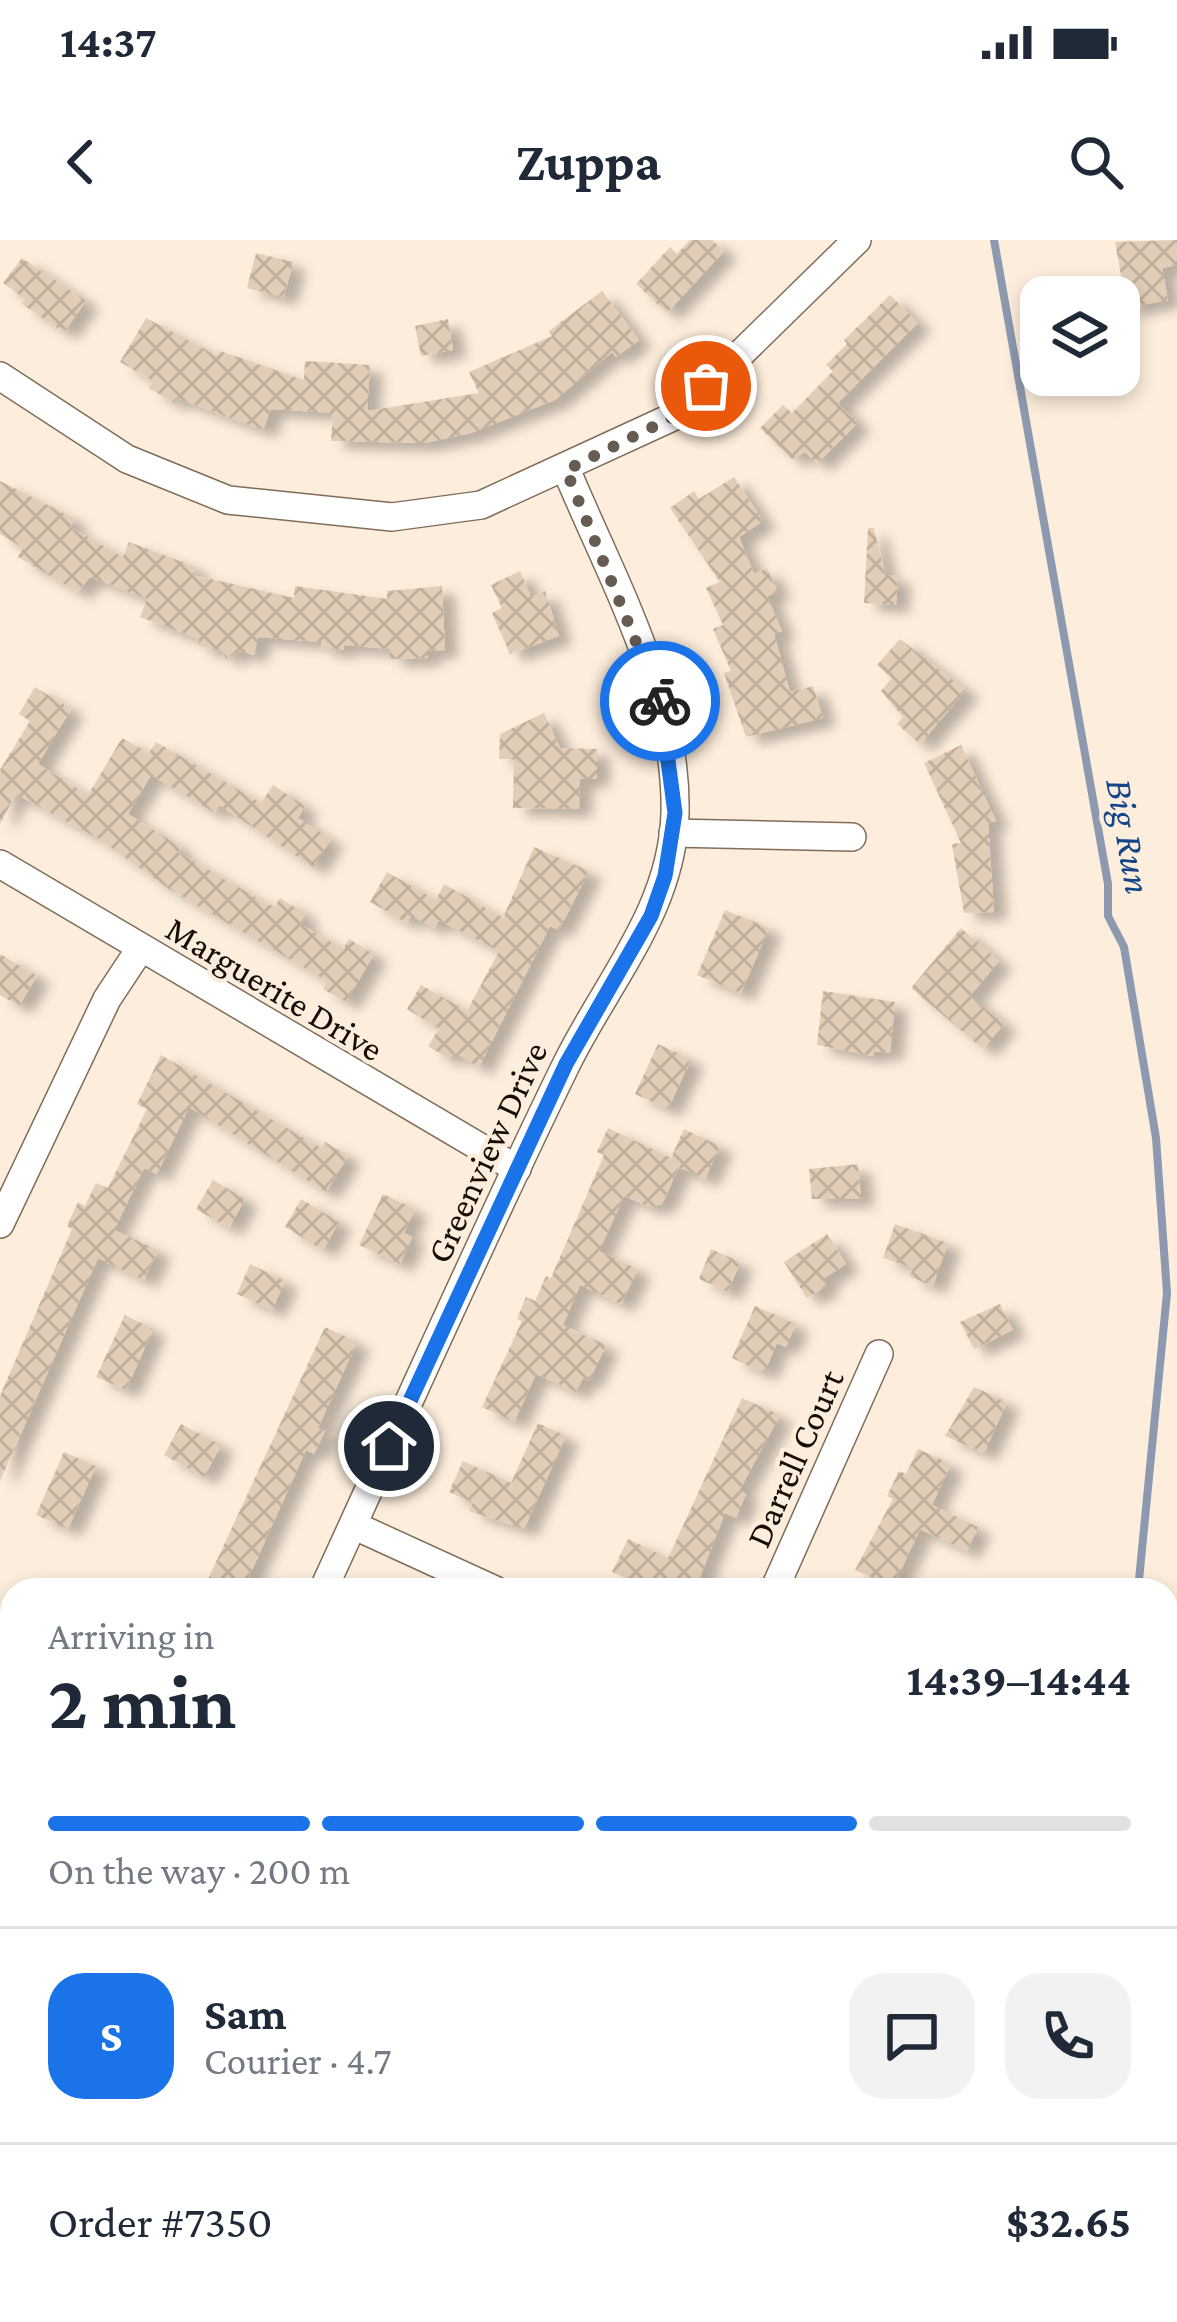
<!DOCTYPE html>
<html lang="en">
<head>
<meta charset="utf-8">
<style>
  body { margin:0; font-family:"Crimson Pro",serif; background:#f2f2f3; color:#1f2937; height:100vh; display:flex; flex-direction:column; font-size:45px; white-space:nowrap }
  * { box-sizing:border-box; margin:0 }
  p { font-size:39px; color:#747a83 }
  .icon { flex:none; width:66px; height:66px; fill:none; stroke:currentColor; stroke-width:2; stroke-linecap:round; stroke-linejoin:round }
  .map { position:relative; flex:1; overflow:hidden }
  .side { position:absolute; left:0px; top:1338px; width:1179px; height:744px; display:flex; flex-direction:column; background:#fff; border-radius:36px 36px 0 0; box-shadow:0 6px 18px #0003 }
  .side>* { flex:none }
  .fabs { position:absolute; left:1020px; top:36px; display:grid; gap:24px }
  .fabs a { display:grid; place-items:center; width:120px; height:120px; border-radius:24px; background:#fff; box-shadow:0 6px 18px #0003; font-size:60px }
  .pin { position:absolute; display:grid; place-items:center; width:102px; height:102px; color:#fff; margin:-51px; border:6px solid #fff; border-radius:50%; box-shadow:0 3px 12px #0007 }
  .courier { position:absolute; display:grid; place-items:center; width:120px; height:120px; margin:-60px; border:9px solid #1a73e8; border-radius:50%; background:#fff; color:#222; box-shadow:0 3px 15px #0007 }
  .overview em { font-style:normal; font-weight:700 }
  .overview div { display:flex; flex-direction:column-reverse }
  .overview { display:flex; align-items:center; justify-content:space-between; height:204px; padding:0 48px }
  h1 { font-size:78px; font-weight:700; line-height:90px }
  .bar { display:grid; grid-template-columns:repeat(4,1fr); gap:18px 12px; align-content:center; height:144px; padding:0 48px }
  .bar i { height:15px; border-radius:9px; background:#e0e1e3 }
  .bar .active { background:#1a73e8 }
  .bar p { grid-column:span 4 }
  .line { display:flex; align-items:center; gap:30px; padding:0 48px; border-top:3px solid #e0e1e3 }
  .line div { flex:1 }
  .round { display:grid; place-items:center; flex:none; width:126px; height:126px; border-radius:36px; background:#f2f2f3 }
  .status { display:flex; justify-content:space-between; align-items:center; height:84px; padding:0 60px; background:#fff; direction:ltr }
  .status svg { height:33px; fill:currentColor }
  header { display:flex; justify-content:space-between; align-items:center; height:156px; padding:0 48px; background:#fff; font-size:54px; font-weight:700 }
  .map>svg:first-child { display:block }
  .green { fill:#a6dc9a }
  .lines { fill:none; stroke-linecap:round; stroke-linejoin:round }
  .stream { stroke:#8d99ae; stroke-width:8 }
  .building { fill:url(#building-cross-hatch); filter:url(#shadow) }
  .street-casing { stroke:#7f6d5a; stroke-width:30 }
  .street { stroke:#fff; stroke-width:27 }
  .done { stroke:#665c52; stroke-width:12; stroke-dasharray:0 21.6 }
  .route { stroke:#1a73e8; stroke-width:15 }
  .labels { text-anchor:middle; stroke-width:9; stroke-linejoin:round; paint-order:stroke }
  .street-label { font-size:36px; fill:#150e07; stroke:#fdeddc }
  .water-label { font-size:39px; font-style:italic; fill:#134588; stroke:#fdeddc }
</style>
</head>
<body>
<div class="status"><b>14:37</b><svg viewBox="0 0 49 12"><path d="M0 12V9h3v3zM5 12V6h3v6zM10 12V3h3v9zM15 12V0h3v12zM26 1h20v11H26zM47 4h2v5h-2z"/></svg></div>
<header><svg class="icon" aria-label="back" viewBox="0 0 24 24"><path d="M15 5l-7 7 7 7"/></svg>Zuppa<svg class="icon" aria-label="search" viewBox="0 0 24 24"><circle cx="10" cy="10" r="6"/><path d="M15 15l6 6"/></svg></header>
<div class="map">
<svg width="1177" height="2082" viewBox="0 0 1177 2082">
  <defs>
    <pattern id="building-cross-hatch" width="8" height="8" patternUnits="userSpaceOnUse" patternTransform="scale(3)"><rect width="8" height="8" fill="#e2ceb8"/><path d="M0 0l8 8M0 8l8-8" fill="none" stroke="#c1b09d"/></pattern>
    <filter id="shadow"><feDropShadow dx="13" dy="8" stdDeviation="6" flood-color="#0004"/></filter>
  </defs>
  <rect width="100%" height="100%" fill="#fdeddc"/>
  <path class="green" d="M379,2070H853L846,2082H378L383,2073Z"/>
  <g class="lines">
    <g class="stream">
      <path d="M994,0L1108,644V676L1124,707L1156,898L1167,1053L1138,1350"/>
      <path d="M945,2082L949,2070"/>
    </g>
  </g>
  <g class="building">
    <path d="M690,0H712L724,11L667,73L636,44L670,7L677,14Z"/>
    <path d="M1177,0V25L1162,28L1168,60L1127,68L1115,2Z"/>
    <path d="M256,13L293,22L284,57L247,48Z"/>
    <path d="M22,18L86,61L64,92L22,64L25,59L3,43Z"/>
    <path d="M602,51L639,100L616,117L612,112L555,160L471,193L425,203L331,201L333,173L271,169L263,190L177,158L174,163L149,148L153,141L120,122L146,78L218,116L220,111L304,140L305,121L370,125L367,171L479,153L469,132L552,96L549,91Z"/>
    <path d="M890,55L918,83L838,163L857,183L849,192L817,224L805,212L792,219L760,188L783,165L792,173L833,131L826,125L847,104L844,100Z"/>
    <path d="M448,79L453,110L421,116L415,86Z"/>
    <path d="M734,237L763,281L739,297L754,334L767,328L778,352L767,356L782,391L774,394L790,452L813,446L823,478L746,497L724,433L731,431L713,389L723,385L706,348L720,342L670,268L694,251L699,259Z"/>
    <path d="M0,241L75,279L70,287L123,317L129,302L196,327L193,335L294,358L295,346L387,359V351L442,346L445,410L428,411V418L390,419V409L344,405V410L321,408L322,402L258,397L254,415L240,411L226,419L222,411L198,406L199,399L140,377L147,359L90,337L78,352L18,317L23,308L0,294Z"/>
    <path d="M868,288H874L885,335L898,336L896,365L864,363Z"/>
    <path d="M520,331L531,357L545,351L559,396L510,414L492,373L502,368L491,345Z"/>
    <path d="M900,399L966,450L920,504L897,484L903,477L881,451L892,438L877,425Z"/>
    <path d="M35,447L71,469L38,524L88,555L122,498L149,513L156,502L261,563L273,545L305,566L298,578L331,599L313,627L219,565L215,573L151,535L128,574L181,607L178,612L267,664L275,666L280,658L306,674L300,684L343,709L349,699L374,714L346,762L323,749L327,741L169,649L99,599L16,554L0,584V530L30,481L19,474Z"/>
    <path d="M544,473L560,508L597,509V539H580L579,569L513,568L514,519H499L500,494Z"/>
    <path d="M961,505L996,581L988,583L994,672L964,673L952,604L961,603L924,523Z"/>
    <path d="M534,607L589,631L559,690L550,686L479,827L454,812L449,819L428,806L439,789L407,769L421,745L467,771L499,711L439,680L434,688L411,676L407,683L370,662L387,632L436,660L444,644L503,678Z"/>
    <path d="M725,670L769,688L741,753L697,735Z"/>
    <path d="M961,688L999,721L970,756L1004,784L983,809L911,748Z"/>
    <path d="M0,714L37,736L19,766L0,755Z"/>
    <path d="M823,751L895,762L890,813L874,811L873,816L817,805Z"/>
    <path d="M658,804L691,819L668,869L635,854Z"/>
    <path d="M161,815L321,908L325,902L348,916L326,952L189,867L157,934L144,928L114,990L158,1010L144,1040L98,1018L0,1241V1156L72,989L67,986L78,962L85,966L96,943L108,948L147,869L137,864Z"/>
    <path d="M608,888L671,918L684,889L720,906L705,939L679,927L662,964L650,967L624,956L599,1011L638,1029L621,1064L580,1045L563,1085L606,1105L589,1141L583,1138L576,1152L536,1134L514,1182L482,1167L522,1081L517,1079L526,1057L535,1061L546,1036L551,1038L604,915L597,912Z"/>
    <path d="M858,924L861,959H812L809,929Z"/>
    <path d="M213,940L245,959L229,988L196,969Z"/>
    <path d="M383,954L415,969L404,993L412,997L400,1024L359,1005Z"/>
    <path d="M301,959L339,982L323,1010L285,987Z"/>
    <path d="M895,984L948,1003L933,1046L910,1037L913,1028L883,1018Z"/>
    <path d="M827,994L846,1024L823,1039L827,1046L807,1058L784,1022Z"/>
    <path d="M711,1009L740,1022L728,1052L699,1039Z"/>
    <path d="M250,1024L285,1041L272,1070L237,1054Z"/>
    <path d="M1000,1064L1013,1090L974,1109L960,1082Z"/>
    <path d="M755,1066L796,1084L786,1107L777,1103L764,1133L732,1118Z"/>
    <path d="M125,1075L153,1089L126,1150L96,1137Z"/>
    <path d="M325,1087L357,1102L318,1188L325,1191L314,1214L306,1210L243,1350H203Z"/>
    <path d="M974,1147L1007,1162L984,1213L945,1196Z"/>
    <path d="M742,1158L780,1175L739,1251L746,1254L736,1278L725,1273L695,1350H629L633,1341L612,1332L628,1299L668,1318Z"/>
    <path d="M538,1183L566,1196L524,1289L469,1271L473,1263L449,1252L463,1221L511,1243Z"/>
    <path d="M181,1184L221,1205L204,1237L164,1215Z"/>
    <path d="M918,1209L951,1224L932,1265L978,1287L967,1311L920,1289L893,1347L855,1330L893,1259L887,1256L899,1231L906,1234Z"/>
    <path d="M64,1212L96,1226L68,1289L36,1275Z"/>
  </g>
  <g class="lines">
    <g class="street-casing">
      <g id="street">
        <path d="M0,136L127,219L228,260L392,277L481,265L679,174L857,0"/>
        <path d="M673,593L852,597"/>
        <path d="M0,624L517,929"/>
        <path d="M0,984L107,759L140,709"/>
        <path d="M353,1285L495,1350"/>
        <path d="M323,1350C403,1176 480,1001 564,829C604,745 672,672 675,574C678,453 611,338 566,229"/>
        <path d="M774,1350L879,1114"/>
        <path d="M0,2050L12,2024"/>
      </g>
    </g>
    <use href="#street" class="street"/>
  </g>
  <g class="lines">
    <path class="done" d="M660,461L566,230L679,174L706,146"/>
    <path class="route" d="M389,1206L566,824L651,676L665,636L675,573L660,461"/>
  </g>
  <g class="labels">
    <g class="street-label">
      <text transform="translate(275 748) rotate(31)" y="13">Marguerite Drive</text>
      <text transform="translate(486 912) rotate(-65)" y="13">Greenview Drive</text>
      <text transform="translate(794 1218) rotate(-66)" y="13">Darrell Court</text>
    </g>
    <g class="water-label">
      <text transform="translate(1130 596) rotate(80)" y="14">Big Run</text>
    </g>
  </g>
</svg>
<div class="fabs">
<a><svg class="icon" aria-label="layers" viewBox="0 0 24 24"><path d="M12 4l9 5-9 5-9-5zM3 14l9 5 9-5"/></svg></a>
</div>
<div class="pin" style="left:706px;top:146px;background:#ea580c"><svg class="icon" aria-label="bag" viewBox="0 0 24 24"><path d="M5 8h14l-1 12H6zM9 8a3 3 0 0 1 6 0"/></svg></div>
<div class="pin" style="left:389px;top:1206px;background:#1f2937"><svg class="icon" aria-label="home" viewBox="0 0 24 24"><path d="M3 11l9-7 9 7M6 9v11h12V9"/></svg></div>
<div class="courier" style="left:660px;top:461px"><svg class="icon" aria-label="bike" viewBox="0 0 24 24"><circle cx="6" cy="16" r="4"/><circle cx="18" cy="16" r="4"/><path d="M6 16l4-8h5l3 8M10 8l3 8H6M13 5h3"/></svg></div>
<section class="side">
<div class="overview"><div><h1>2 min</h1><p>Arriving in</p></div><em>14:39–14:44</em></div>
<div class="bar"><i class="active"></i><i class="active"></i><i class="active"></i><i></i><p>On the way · 200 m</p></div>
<div class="line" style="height:216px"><b class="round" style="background:#1a73e8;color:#fff">S</b><div><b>Sam</b><p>Courier · 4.7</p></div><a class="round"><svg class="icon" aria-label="chat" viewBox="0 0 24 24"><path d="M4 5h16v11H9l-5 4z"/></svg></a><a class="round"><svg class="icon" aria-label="phone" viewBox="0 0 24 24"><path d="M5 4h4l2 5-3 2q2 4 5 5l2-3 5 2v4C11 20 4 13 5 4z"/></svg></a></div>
<div class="line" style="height:156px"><div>Order #7350</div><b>$32.65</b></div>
</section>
</div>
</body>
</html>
